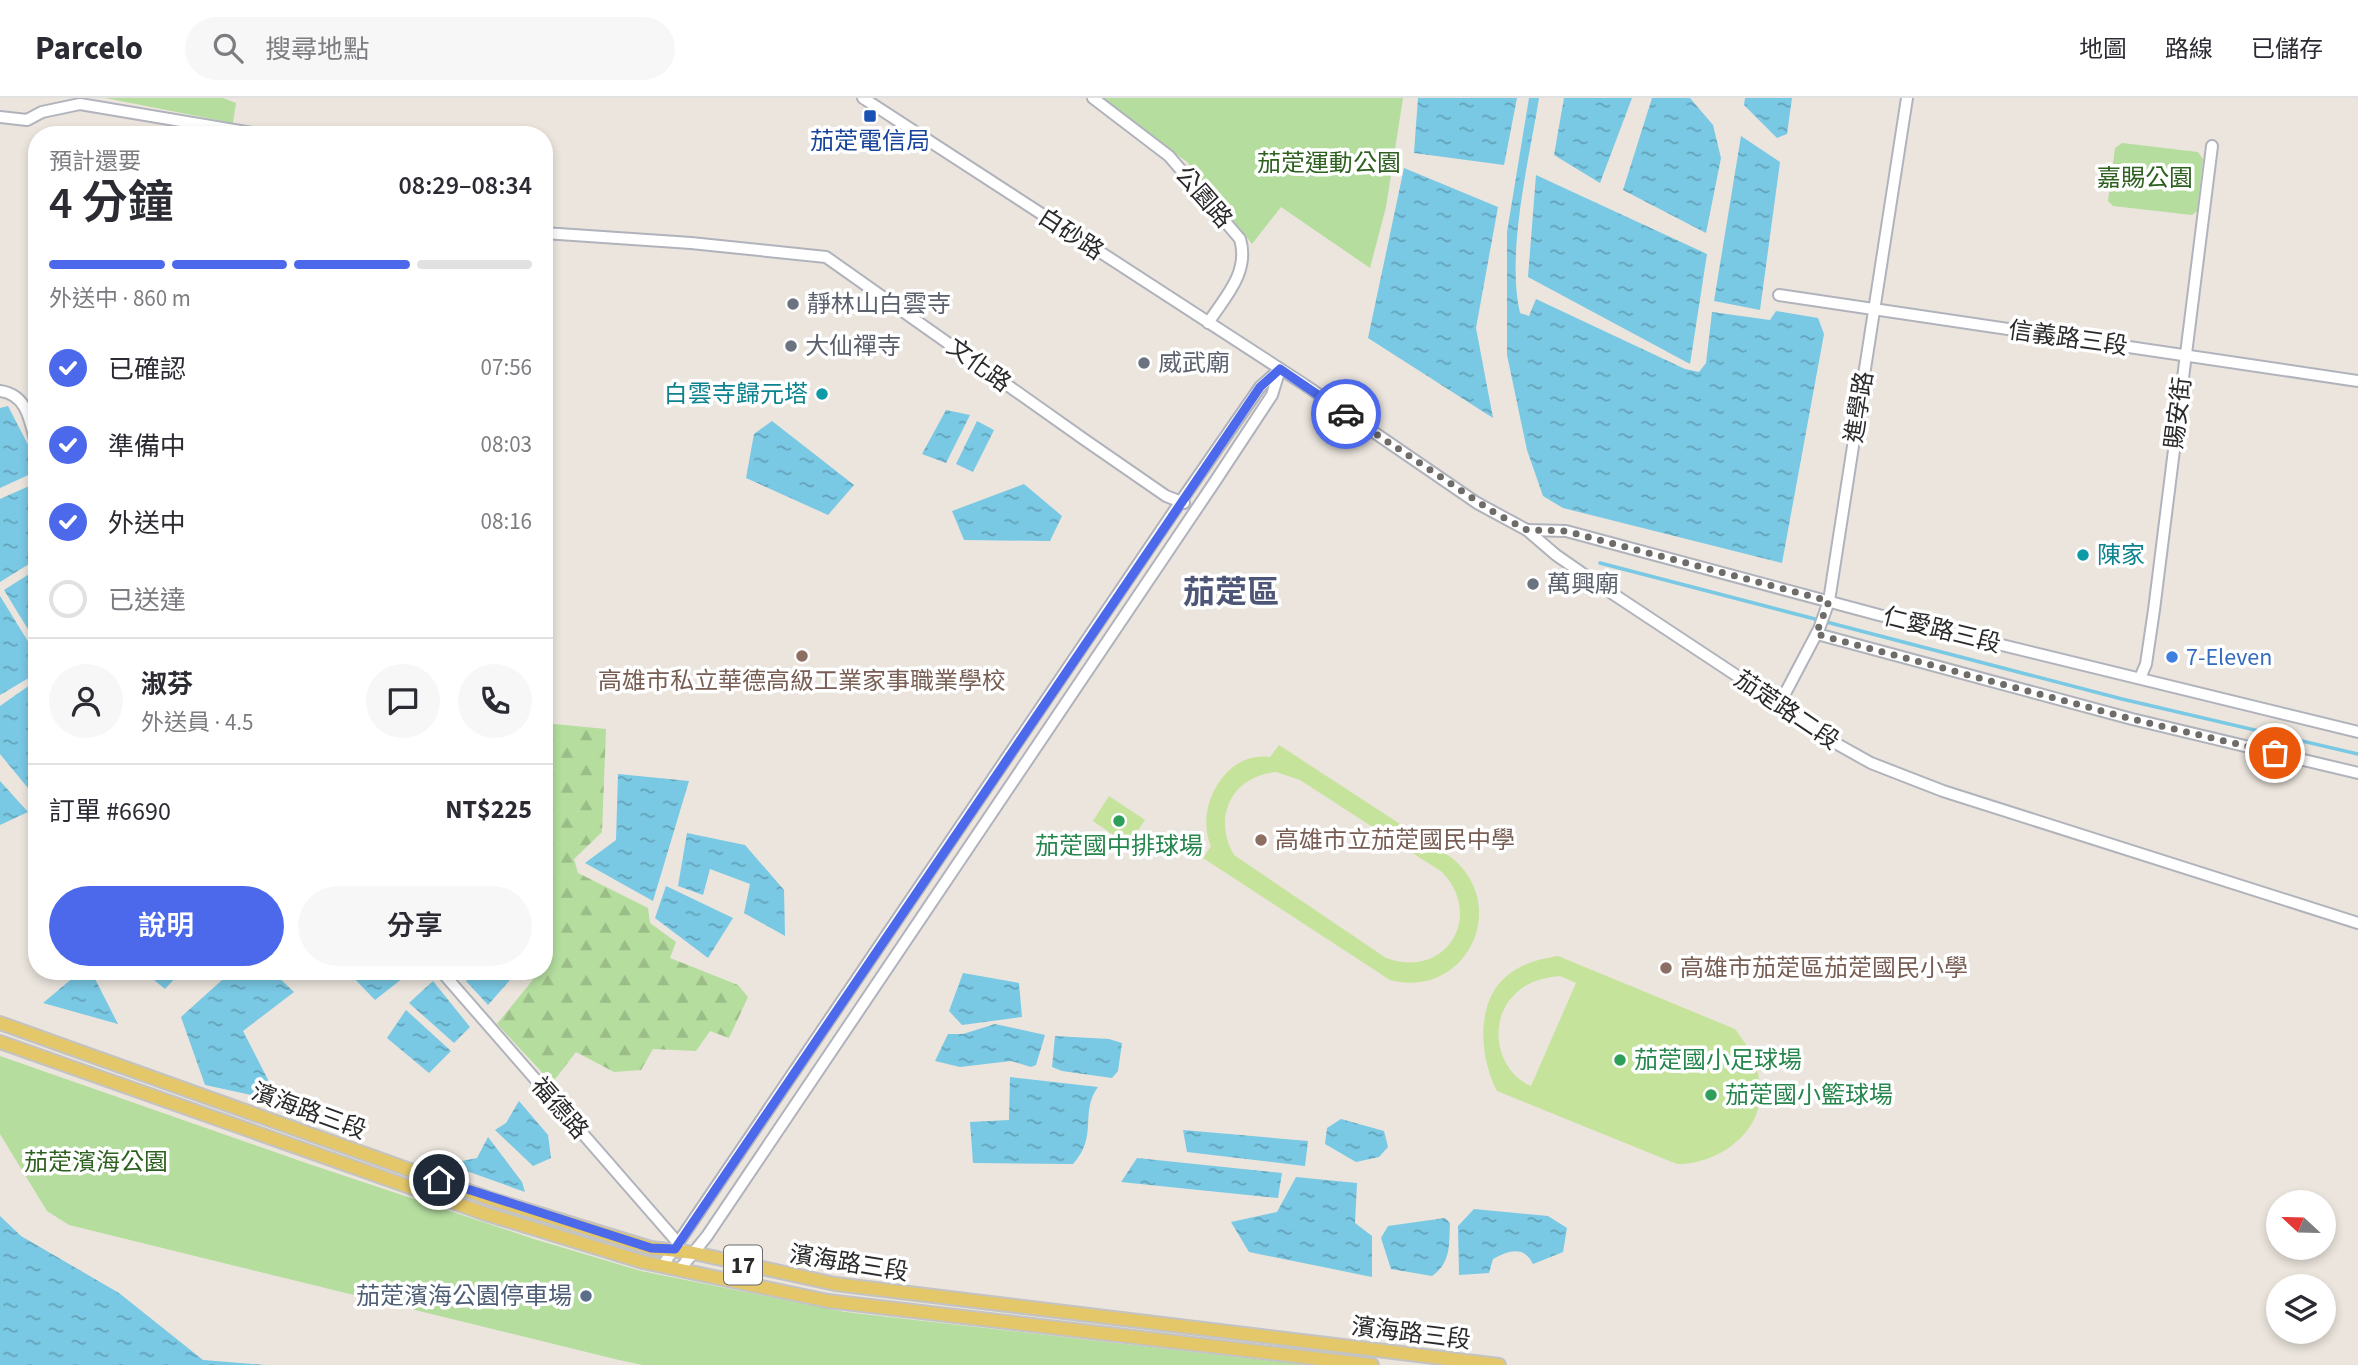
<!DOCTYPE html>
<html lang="zh-TW">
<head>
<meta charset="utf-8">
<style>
  body { margin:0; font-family:"Source Sans 3","Noto Sans TC",sans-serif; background:#f7f7f7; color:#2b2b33; height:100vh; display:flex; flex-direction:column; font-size:26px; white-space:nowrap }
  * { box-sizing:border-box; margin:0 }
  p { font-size:23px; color:#7c7c81 }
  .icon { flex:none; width:38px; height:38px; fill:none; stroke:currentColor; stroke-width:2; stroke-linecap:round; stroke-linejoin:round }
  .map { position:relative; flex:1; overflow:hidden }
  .details { position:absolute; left:28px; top:28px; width:525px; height:854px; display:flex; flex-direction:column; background:#fff; border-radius:28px; box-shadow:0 4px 10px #0003 }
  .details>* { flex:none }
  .needle { width:46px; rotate:292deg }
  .buttons { position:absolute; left:2266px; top:1092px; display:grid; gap:14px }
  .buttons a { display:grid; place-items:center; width:70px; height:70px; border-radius:50%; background:#fff; box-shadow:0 4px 10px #0003; font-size:35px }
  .pin { position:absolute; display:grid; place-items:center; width:60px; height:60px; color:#fff; margin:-30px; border:4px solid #fff; border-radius:50%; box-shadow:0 2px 7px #0007 }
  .courier { position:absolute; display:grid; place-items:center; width:70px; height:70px; margin:-35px; border:5px solid #4b69ea; border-radius:50%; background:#fff; color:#222; box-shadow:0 2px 9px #0007 }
  .head em { font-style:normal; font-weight:600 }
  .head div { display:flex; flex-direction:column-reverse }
  .head { display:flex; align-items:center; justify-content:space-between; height:119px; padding:0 21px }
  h1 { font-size:46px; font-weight:600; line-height:52px }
  .bar { display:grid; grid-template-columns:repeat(4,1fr); gap:10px 7px; align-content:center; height:84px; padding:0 21px }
  .bar i { height:9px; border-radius:5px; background:#e1e1e2 }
  .bar .active { background:#4b69ea }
  .bar p { grid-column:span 4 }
  .line { display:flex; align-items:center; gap:18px; padding:0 21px; border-top:2px solid #e1e1e2 }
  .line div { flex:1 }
  .round { display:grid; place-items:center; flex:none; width:74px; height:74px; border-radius:37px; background:#f7f7f7 }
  ol { padding:0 21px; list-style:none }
  li { display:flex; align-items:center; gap:21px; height:77px }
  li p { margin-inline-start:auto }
  li .icon { padding:7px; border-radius:50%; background:#4b69ea; color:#fff; stroke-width:4 }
  li:last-child { color:#7c7c81 }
  li i { width:38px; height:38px; border:4px solid #e1e1e2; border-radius:50% }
  .action { display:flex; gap:14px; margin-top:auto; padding:14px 21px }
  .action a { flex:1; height:80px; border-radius:42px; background:#4b69ea; color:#fff; font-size:28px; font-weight:600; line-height:80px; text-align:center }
  .action a+a { background:#f7f7f7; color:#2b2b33 }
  header { display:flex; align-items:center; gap:42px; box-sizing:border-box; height:98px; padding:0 35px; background:#fff; border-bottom:2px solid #e1e1e2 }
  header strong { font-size:33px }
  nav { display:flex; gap:38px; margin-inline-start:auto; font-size:24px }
  .search { width:490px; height:63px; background:#f7f7f7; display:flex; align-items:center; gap:18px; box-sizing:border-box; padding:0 24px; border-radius:38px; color:#7c7c81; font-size:26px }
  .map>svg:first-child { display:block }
  .green { fill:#b4dd9e }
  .forest { fill:url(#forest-firs) }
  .pitch { fill:#c5e39b; fill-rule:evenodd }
  .water { fill:url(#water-ripples) }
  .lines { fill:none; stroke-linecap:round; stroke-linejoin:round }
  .stream { stroke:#79c8e4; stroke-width:3.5 }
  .minor-casing { stroke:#b1b3bc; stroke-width:14 }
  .major-casing { stroke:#c3c3c3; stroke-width:16 }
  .minor { stroke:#fff; stroke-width:10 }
  .major { stroke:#e4c769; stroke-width:12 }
  .done { stroke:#6e6b69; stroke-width:7; stroke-dasharray:0 12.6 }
  .route { stroke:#4b69ea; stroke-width:9 }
  .transit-dot { fill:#1a4fb4; stroke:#fff; stroke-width:2.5 }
  .worship-dot { fill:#6b7280; stroke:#fff; stroke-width:2.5 }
  .culture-dot { fill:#0f9aa8; stroke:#fff; stroke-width:2.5 }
  .education-dot { fill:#8d6e63; stroke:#fff; stroke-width:2.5 }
  .shop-dot { fill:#3f7fe0; stroke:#fff; stroke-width:2.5 }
  .leisure-dot { fill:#2e9e5b; stroke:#fff; stroke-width:2.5 }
  .service-dot { fill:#5c6f8a; stroke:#fff; stroke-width:2.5 }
  .labels { text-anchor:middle; stroke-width:7; stroke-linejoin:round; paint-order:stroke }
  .shield { fill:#fff; stroke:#6a6a6a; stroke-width:2 }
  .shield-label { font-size:23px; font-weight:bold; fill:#2a2a2a }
  .transit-label { font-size:24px; fill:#164399; stroke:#fff }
  .park-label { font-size:24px; fill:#2e6120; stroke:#fff }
  .street-label { font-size:24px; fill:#2a2a2a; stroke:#fff }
  .worship-label { font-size:24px; fill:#5b616d; stroke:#fff; text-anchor:start }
  .culture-label { font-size:24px; fill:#0d838f; stroke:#fff; text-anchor:end }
  .shop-label { font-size:24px; fill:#366cbe; stroke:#fff; text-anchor:start }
  .education-label { font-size:24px; fill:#785e54; stroke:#fff; text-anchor:start }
  .leisure-label { font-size:24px; fill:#27864d; stroke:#fff; text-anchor:start }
  .service-label { font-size:24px; fill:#4e5e75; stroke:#fff; text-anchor:end }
  .district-label { font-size:32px; font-weight:bold; fill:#4e5677; stroke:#fff }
</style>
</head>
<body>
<header>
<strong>Parcelo</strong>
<div class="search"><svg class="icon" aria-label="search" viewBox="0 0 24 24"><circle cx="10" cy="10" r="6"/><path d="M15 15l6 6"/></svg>搜尋地點</div>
<nav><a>地圖</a><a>路線</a><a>已儲存</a></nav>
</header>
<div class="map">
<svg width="2358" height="1267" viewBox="0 0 2358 1267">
  <defs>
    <pattern id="forest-firs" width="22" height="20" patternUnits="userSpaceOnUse" patternTransform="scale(1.75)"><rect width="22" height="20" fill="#b4dd9e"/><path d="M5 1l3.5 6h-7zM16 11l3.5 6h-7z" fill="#9bbe88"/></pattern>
    <pattern id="water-ripples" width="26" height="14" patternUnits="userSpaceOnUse" patternTransform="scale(1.75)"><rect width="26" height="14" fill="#79c8e4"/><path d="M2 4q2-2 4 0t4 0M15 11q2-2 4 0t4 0" fill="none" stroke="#63a3b9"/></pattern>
  </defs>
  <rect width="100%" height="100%" fill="#ebe5dd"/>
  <g class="green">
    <path d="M105,0H223L236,5L233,25Z"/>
    <path d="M1099,0H1403L1386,109L1370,170L1281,109L1252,146L1187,64Z"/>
    <path d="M2122,45L2198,54L2203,61L2197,113L2192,117L2113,108L2108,103L2115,50Z"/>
    <path d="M0,958L306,1065L534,1141L641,1173L845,1214L1308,1267H643L619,1262L69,1127L47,1113L0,1036Z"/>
  </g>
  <path class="forest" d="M544,625L606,631L602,734L574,761L578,775L648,810L650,825L676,844L670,860L738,887L748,899L729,940L710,933L696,953L653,951L641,972L614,974L576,954L552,985L497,926L540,873H544Z"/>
  <g class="pitch">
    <path d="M1279,647L1452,760C1512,810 1464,902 1390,882L1203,760L1211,748C1194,711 1225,652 1270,659ZM1276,674L1300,682L1442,774C1485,819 1445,882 1386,860L1234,757C1212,719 1232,678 1276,674Z"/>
    <path d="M1109,698L1145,722L1128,747L1093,723Z"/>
    <path d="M1558,858L1735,931C1750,950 1761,971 1760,996C1760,1038 1714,1067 1677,1066L1497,993C1479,959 1474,899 1512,874C1526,864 1541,861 1558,858ZM1560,878L1576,885L1531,988C1496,973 1487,923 1515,896C1528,883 1543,880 1560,878Z"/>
  </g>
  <g class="water">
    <path d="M1418,0H1517L1504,67L1414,55Z"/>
    <path d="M1529,0H1539C1529,62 1506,155 1520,215L1529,218L1536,201L1685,271L1699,274L1706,265L1712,214L1770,222L1776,213L1818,220L1824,236L1782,465L1563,410L1543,398L1527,352L1507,257V134Z"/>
    <path d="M1564,0H1632L1600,85L1554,57Z"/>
    <path d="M1652,0H1690L1713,27L1721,60L1706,135L1623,92Z"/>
    <path d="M1745,0H1792L1787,36L1777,40L1744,7Z"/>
    <path d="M1741,38L1780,64L1760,212L1714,203Z"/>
    <path d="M1404,70L1498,109L1476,230L1493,320L1368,240Z"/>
    <path d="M1536,77L1707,156L1690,266L1528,179Z"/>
    <path d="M8,308L37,364V373L0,390V310Z"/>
    <path d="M946,312L970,317L946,365L922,356Z"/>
    <path d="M772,323L854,387L828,417L746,380L754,336Z"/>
    <path d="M977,323L994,332L973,374L956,366Z"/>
    <path d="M36,385L37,461L0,484V401Z"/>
    <path d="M1024,386L1062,418L1050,443L964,442L952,413Z"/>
    <path d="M37,471V546L4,492Z"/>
    <path d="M0,498L37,558V575L0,597Z"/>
    <path d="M37,582V692L32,695L0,656V608Z"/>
    <path d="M618,676L689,683L653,803L585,765L616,742Z"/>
    <path d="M0,683L28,714L0,727Z"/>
    <path d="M687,735L745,747L784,792L785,838L744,815L750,786L710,771L703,797L678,788Z"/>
    <path d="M666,788L733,820L708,860L655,820Z"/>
    <path d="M81,873H91L118,926L43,905Z"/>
    <path d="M143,873H182L165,891Z"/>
    <path d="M232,873H272L294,894L243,933L279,1003L205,987L181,919Z"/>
    <path d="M347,873H412L375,902Z"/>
    <path d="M475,873H515L517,874L488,907L466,883Z"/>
    <path d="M963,875L1019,885L1022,919L962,927L949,913Z"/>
    <path d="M433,883L470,929L454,945L409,905Z"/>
    <path d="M406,912L451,953L429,975L387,940Z"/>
    <path d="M995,926L1045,937L1036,967L1031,969L1011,963L960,969L935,963L948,936H963Z"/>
    <path d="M1055,938L1109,941L1122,945L1118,973L1112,980L1062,973L1052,969Z"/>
    <path d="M1010,979L1098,989C1079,1015 1099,1037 1073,1066L973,1065L970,1024L1009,1022Z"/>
    <path d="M519,1003L548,1037L551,1060L533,1068L495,1032L506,1025Z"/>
    <path d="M1341,1021L1384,1033L1388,1049L1379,1059L1356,1064L1325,1046L1327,1030Z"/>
    <path d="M1183,1032L1308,1043L1305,1068L1187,1054Z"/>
    <path d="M488,1039L522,1084L525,1094L447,1066L477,1060Z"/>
    <path d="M1137,1060L1282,1075L1278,1100L1121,1084Z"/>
    <path d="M1296,1079L1357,1085L1355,1125L1372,1138V1179L1249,1154L1231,1124L1277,1114Z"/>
    <path d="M1474,1111L1548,1118L1567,1130L1563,1154L1533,1166C1524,1147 1508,1153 1493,1161L1489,1175L1459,1177L1458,1128Z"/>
    <path d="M0,1118L21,1138L119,1195L203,1262L266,1267H0Z"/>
    <path d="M1445,1120L1450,1125C1449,1147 1451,1165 1432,1178L1391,1171L1381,1140L1388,1128Z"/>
  </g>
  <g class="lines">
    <path class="stream" d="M1600,465L2122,601L2358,656"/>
    <g class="minor-casing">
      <g id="minor">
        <path d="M863,0L1305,287L1477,405L1527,432L1556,457L1592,482L1772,601L1821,637L1871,665L1943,693L2358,825"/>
        <path d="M1093,0L1169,58L1240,141C1250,174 1225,199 1208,225"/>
        <path d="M0,19L27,22L42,14L80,6L264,37"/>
        <path d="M544,135L691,145L826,159L1085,342L1166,398L1184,405"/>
        <path d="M1779,197L2358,283"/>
        <path d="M0,293C29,297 30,325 37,350"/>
        <path d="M1527,432L1566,433L1879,517L2358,634"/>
        <path d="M1817,536L2132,621L2358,675"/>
        <path d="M2140,580L2146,566L2154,512L2212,48"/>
        <path d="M1779,607L1819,531L1829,503L1907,0"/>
        <path d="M441,873L679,1146"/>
        <path d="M663,1167L1181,403L1260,289L1280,271"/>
        <path d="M680,1171L707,1138L1216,382L1272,297L1279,274"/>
      </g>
    </g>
    <g class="major-casing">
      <g id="major">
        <path d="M0,925L491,1101L651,1150L694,1155L835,1186L1499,1267"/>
        <path d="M0,944L486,1116L643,1164L828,1203L1372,1267"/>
      </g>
    </g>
    <use href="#minor" class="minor"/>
    <use href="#major" class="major"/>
  </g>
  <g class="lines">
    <path class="done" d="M1346,316L1495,415L1527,432L1566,433L1814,499L1829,503L1816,536L2132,621L2275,655"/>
    <path class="route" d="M439,1082L651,1150L675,1151L1260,289L1280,271L1346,316"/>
  </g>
  <rect class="transit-dot" x="863" y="11" width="14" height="14" rx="3.5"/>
  <g class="worship-dot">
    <circle cx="793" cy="206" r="7"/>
    <circle cx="791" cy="248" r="7"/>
    <circle cx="1144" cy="265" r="7"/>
    <circle cx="1533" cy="486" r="7"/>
  </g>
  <g class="culture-dot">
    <circle cx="822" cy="296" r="7"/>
    <circle cx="2083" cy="457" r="7"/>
  </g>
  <g class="education-dot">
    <circle cx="802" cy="558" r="7"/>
    <circle cx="1261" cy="742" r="7"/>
    <circle cx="1666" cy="870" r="7"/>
  </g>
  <circle class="shop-dot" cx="2172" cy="559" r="7"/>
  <g class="leisure-dot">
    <circle cx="1119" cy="723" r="7"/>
    <circle cx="1620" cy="962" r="7"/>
    <circle cx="1711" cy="997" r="7"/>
  </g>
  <circle class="service-dot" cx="586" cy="1198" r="7"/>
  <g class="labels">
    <rect class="shield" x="724" y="1147.5" width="38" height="39" rx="5"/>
    <g class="shield-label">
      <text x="743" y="1175">17</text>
    </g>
    <g class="transit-label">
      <text x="870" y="51">茄萣電信局</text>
    </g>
    <g class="park-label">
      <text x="1329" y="73">茄萣運動公園</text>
      <text x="2145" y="88">嘉賜公園</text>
      <text x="96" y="1072">茄萣濱海公園</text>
    </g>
    <g class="street-label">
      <text transform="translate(1204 99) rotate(49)" y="8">公園路</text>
      <text transform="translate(1071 136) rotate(33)" y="8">白砂路</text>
      <text transform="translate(2068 240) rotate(8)" y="8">信義路三段</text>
      <text transform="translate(979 267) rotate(36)" y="8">文化路</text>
      <text transform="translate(1859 309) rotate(-81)" y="8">進學路</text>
      <text transform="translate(2178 315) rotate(-83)" y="8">賜安街</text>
      <text transform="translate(1942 532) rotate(14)" y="8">仁愛路三段</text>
      <text transform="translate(1787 612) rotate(34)" y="8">茄萣路二段</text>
      <text transform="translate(560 1010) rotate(49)" y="8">福德路</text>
      <text transform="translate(309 1013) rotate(20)" y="8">濱海路三段</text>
      <text transform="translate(849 1165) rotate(9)" y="8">濱海路三段</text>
      <text transform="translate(1411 1235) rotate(7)" y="8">濱海路三段</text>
    </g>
    <g class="worship-label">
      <text x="807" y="214">靜林山白雲寺</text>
      <text x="805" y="256">大仙禪寺</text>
      <text x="1158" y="273">威武廟</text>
      <text x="1547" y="494">萬興廟</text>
    </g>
    <g class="culture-label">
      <text x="808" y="304">白雲寺歸元塔</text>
      <text x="2097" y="465" text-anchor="start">陳家</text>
    </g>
    <g class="shop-label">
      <text x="2186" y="567">7-Eleven</text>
    </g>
    <g class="education-label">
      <text x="802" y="591" text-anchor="middle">高雄市私立華德高級工業家事職業學校</text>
      <text x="1275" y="750">高雄市立茄萣國民中學</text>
      <text x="1680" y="878">高雄市茄萣區茄萣國民小學</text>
    </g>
    <g class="leisure-label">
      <text x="1119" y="756" text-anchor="middle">茄萣國中排球場</text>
      <text x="1634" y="970">茄萣國小足球場</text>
      <text x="1725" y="1005">茄萣國小籃球場</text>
    </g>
    <g class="service-label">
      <text x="572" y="1206">茄萣濱海公園停車場</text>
    </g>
    <g class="district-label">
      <text x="1231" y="505">茄萣區</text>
    </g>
  </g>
</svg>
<div class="buttons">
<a><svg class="needle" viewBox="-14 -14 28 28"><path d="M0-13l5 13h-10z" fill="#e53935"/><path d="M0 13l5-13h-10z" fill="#7c7c81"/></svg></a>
<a><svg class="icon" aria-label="layers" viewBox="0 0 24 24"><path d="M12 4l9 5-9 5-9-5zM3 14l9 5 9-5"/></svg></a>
</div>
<div class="pin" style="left:2275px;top:655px;background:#ea580c"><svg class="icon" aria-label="bag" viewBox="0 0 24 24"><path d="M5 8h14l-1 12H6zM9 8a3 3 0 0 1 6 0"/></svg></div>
<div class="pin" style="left:439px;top:1082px;background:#1f2937"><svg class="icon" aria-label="home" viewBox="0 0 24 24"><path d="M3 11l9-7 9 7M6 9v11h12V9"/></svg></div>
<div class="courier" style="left:1346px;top:316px"><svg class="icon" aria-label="car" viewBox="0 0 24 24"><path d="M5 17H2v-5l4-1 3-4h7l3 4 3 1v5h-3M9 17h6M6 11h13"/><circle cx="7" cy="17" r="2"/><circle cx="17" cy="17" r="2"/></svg></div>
<section class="details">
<div class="head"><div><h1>4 分鐘</h1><p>預計還要</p></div><em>08:29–08:34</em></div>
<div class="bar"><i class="active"></i><i class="active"></i><i class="active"></i><i></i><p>外送中 · 860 m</p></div>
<ol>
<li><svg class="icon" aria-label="check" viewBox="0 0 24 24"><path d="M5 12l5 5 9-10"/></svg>已確認<p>07:56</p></li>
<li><svg class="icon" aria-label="check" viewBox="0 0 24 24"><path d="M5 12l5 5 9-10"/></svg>準備中<p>08:03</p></li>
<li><svg class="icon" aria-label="check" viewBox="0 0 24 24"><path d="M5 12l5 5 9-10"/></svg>外送中<p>08:16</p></li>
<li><i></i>已送達</li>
</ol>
<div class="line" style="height:126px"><a class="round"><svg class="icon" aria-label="person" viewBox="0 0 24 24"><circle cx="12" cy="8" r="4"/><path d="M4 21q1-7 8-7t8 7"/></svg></a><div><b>淑芬</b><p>外送員 · 4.5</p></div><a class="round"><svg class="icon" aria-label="chat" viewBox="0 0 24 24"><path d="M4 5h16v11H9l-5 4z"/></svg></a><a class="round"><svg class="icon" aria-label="phone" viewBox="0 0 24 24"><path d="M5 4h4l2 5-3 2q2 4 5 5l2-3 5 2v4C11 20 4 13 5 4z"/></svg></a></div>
<div class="line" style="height:91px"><div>訂單 #6690</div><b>NT$225</b></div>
<div class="action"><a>說明</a><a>分享</a></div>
</section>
</div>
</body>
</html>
